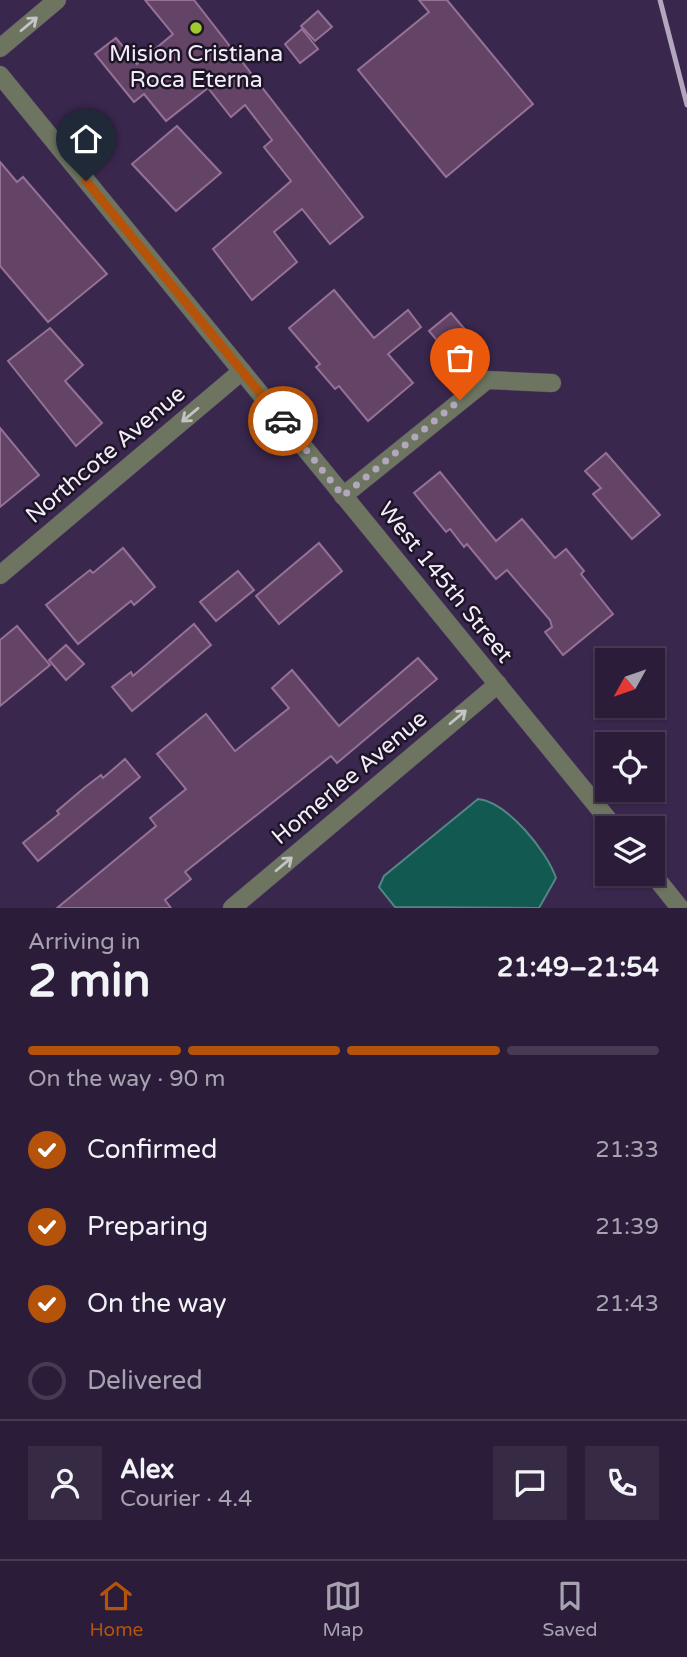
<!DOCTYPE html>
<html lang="en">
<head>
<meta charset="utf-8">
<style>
  body { margin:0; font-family:"Varela Round",sans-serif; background:#372a45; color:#f1f3f6; height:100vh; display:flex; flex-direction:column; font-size:26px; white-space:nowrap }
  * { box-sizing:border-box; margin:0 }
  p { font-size:23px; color:#a6a2af }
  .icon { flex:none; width:38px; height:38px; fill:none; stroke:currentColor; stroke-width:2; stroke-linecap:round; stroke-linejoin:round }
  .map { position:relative; height:908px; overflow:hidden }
  .panel { display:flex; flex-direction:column; background:#2b1d3a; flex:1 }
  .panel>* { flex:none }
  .needle { width:46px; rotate:230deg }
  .buttons { position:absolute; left:595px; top:648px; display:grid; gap:14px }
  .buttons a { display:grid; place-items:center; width:70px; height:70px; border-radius:0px; background:#2b1d3a; box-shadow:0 2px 5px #0004,0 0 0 2px #473b54; font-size:35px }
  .pin { position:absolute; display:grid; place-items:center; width:60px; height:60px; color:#fff; margin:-72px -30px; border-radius:50% 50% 50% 0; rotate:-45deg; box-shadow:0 0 7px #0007 }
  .pin .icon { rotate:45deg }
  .courier { position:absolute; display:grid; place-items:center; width:70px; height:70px; margin:-35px; border:5px solid #b45309; border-radius:50%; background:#fff; color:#222; box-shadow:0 2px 9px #0007 }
  .overview em { font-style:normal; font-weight:700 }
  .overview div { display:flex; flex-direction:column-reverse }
  .overview { display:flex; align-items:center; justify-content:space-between; height:119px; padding:0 28px }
  h1 { font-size:46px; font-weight:700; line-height:52px }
  .bar { display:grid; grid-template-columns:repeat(4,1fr); gap:10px 7px; align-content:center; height:84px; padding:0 28px }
  .bar i { height:9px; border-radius:5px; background:#473b54 }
  .bar .selected { background:#b45309 }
  .bar p { grid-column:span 4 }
  .line { display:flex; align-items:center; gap:18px; padding:0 28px; border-top:2px solid #473b54 }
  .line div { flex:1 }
  .round { display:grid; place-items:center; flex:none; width:74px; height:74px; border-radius:0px; background:#372a45 }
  ol { padding:0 28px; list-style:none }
  li { display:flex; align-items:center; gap:21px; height:77px }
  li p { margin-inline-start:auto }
  li .icon { padding:7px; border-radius:50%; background:#b45309; color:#fff; stroke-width:4 }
  li:last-child { color:#a6a2af }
  li i { width:38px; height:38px; border:4px solid #473b54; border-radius:50% }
  .menu { display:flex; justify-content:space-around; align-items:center; height:98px; border-top:2px solid #473b54; background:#2b1d3a; font-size:19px; color:#a6a2af }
  .menu a { display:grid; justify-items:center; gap:4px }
  .menu .selected { color:#b45309 }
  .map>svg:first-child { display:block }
  .water { fill:#115951; stroke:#558584; stroke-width:2 }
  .building { fill:#644466; stroke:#957196; stroke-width:2 }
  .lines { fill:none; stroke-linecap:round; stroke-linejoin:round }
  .minor-casing { stroke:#534365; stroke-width:19 }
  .tertiary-casing { stroke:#534365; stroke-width:19 }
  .minor { stroke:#6d7561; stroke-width:18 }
  .tertiary { stroke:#6d7561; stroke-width:18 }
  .rail { stroke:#b2a7be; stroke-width:5 }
  .oneway { stroke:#c4c3c5 }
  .done { stroke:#b2a8be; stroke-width:7; stroke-dasharray:0 12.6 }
  .route { stroke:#b45309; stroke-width:9 }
  .poi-dot { fill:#9eca2f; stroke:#1d1526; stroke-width:2.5 }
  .labels { text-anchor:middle; stroke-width:5; stroke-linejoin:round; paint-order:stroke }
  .poi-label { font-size:23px; fill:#f3edfb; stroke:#1d1526 }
  .street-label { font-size:23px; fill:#f3edfb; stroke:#1d1526 }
</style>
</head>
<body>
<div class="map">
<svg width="687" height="908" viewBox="0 0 687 908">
  <rect width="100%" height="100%" fill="#39274d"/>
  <path class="water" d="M478,799C507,802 547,851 556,878L539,908L395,907L379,887L384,876Z"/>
  <g class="building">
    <path d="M145,0H194L363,217L330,244L302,209L274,232L297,262L252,300L213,249L291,181L264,147L272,140L245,105L231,117L208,88L166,121L144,94L134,102L95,54L116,38L137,64L173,34Z"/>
    <path d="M419,0H447L533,104L446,177L358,70L429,12Z"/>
    <path d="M318,11L332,27L315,41L301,26Z"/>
    <path d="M302,29L318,49L300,63L285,44Z"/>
    <path d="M177,126L221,173L176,211L132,164Z"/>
    <path d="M0,162L17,182L23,177L107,274L48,322L0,266Z"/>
    <path d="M334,290L374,338L408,310L421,327L388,354L413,383L368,421L339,386L335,389L316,367L320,364L289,328Z"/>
    <path d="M451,313L474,340L452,358L429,331Z"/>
    <path d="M50,328L83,365L65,381L102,423L76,446L8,361Z"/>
    <path d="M0,428L39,475L0,507Z"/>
    <path d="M606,453L660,515L632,539L593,494L601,488L585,471Z"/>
    <path d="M440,472L496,541L522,519L555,558L566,549L584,571L581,574L613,614L563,655L545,632L552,627L550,620L507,570L496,579L467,544L464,547L450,529L446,532L414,493Z"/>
    <path d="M319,543L342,571L279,624L256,596Z"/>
    <path d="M123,548L155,587L134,605L131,601L78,644L46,605L90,570L93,573Z"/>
    <path d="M238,571L254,590L216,621L200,602Z"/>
    <path d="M194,624L211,645L132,711L112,687L131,672L133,676Z"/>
    <path d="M17,626L50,665L0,706V640Z"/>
    <path d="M66,645L84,664L66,680L49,660Z"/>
    <path d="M418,658L437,679L337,763L331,756L185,872L191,879L165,900L171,908H57L156,826L150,818L186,789L157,754L206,714L235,751L289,708L272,688L292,670L339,726Z"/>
    <path d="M125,759L140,777L38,861L23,843L59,814L57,811L84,788L101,775L103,778Z"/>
  </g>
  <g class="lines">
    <g class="minor-casing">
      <g id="minor">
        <path d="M0,48L57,0"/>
        <path d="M343,496L487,380L552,383"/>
        <path d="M0,575L242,371"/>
        <path d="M232,908L498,684"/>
      </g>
    </g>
    <g class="tertiary-casing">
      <g id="tertiary">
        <path d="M0,75L615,828"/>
        <path d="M652,873L680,908"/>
      </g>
    </g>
    <use href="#minor" class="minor"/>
    <use href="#tertiary" class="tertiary"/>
    <path class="rail" d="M660,0L687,105"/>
  </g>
  <defs><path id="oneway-shaft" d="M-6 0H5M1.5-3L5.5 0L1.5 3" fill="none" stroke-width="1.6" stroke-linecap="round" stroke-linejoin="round" transform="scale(1.75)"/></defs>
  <g class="oneway">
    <use href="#oneway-shaft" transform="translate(29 24) rotate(-40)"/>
    <use href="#oneway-shaft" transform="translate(190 415) rotate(140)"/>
    <use href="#oneway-shaft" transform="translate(458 717) rotate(-40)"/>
    <use href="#oneway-shaft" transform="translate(284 864) rotate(-40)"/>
  </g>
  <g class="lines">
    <path class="done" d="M283,421L343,496L460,400"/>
    <path class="route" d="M86,181L283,421"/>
  </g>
  <circle class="poi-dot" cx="196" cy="28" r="7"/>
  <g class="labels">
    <g class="poi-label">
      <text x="196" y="61">Mision Cristiana<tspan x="196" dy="26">Roca Eterna</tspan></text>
    </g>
    <g class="street-label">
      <text transform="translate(105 454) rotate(-40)" y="8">Northcote Avenue</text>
      <text transform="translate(446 582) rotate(51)" y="8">West 145th Street</text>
      <text transform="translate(349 777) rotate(-40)" y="8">Homerlee Avenue</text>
    </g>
  </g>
</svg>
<div class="buttons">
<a><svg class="needle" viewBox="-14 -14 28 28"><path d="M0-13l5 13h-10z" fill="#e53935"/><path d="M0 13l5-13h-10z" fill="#a6a2af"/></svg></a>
<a><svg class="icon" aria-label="locate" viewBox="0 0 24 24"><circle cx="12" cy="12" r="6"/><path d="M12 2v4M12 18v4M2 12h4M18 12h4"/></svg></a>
<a><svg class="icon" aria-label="layers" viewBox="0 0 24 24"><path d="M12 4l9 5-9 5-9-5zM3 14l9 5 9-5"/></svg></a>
</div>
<div class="pin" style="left:460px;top:400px;background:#ea580c"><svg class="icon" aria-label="bag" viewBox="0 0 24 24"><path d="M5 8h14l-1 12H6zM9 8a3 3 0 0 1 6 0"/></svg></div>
<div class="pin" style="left:86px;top:181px;background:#1f2937"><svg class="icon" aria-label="home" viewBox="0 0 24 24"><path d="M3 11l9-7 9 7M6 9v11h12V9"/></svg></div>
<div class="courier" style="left:283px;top:421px"><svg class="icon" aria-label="car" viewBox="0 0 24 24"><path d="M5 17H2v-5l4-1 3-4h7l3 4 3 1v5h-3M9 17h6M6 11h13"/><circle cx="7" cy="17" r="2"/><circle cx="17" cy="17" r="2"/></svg></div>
</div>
<section class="panel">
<div class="overview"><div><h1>2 min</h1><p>Arriving in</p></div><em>21:49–21:54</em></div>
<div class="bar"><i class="selected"></i><i class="selected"></i><i class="selected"></i><i></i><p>On the way · 90 m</p></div>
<ol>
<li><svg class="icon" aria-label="check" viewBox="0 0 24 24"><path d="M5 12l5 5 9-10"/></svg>Confirmed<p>21:33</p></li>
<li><svg class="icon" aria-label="check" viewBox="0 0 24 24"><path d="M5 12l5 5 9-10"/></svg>Preparing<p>21:39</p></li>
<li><svg class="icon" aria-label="check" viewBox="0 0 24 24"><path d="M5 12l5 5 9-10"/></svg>On the way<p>21:43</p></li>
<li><i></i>Delivered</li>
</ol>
<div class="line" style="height:126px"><a class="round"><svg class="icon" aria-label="person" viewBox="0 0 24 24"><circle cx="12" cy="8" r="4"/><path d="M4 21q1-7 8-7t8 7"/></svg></a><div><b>Alex</b><p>Courier · 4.4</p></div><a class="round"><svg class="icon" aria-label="chat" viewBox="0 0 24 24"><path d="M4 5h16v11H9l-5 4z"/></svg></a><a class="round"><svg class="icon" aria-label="phone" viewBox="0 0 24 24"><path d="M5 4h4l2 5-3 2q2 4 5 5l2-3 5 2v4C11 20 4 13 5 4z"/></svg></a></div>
</section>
<nav class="menu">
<a class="selected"><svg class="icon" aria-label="home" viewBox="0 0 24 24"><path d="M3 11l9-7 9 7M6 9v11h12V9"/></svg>Home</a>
<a><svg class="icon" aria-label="map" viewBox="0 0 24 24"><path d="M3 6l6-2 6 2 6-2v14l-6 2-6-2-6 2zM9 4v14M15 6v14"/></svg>Map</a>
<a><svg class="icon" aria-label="saved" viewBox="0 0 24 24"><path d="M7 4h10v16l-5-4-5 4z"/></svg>Saved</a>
</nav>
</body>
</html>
